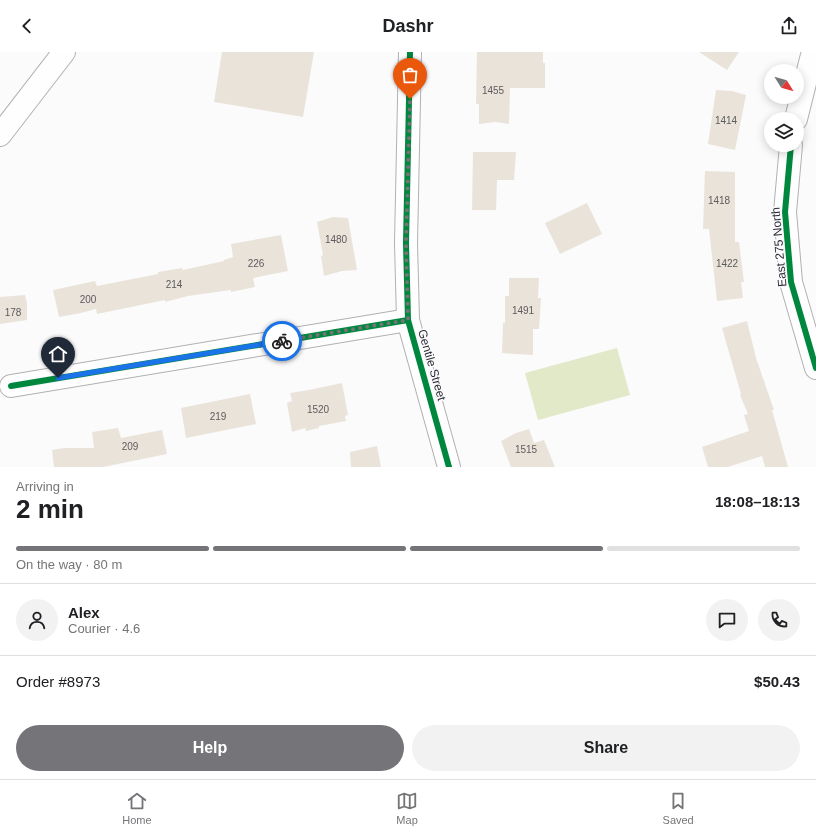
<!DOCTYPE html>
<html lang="en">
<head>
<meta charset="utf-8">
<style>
  body { margin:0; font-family:Arial,sans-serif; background:#f2f2f2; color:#202124; height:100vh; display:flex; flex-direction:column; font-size:15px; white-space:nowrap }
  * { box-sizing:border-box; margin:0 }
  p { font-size:13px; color:#757577 }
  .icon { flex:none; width:22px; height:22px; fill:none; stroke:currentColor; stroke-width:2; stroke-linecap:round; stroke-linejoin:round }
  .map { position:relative; height:415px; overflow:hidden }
  .panel { display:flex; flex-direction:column; background:#fff; flex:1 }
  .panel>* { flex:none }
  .needle { width:26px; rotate:127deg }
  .tools { position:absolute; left:764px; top:12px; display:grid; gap:8px }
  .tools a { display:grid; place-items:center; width:40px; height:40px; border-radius:50%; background:#fff; box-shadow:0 2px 10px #0003; font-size:20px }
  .pin { position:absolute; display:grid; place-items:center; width:34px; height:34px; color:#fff; margin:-41px -17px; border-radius:50% 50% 50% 0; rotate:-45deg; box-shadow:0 0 4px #0007 }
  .pin .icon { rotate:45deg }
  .courier { position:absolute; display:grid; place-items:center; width:40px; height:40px; margin:-20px; border:3px solid #1a73e8; border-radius:50%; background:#fff; color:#222; box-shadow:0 1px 5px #0007 }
  .summary em { font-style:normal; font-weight:800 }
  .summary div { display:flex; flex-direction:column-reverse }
  .summary { display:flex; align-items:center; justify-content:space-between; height:68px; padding:0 16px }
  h1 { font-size:26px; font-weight:800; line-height:30px }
  .bar { display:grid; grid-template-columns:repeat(4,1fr); gap:6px 4px; align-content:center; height:48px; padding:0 16px }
  .bar i { height:5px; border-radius:3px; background:#e0e0e0 }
  .bar .current { background:#757479 }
  .bar p { grid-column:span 4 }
  .line { display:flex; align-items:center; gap:10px; padding:0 16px; border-top:1px solid #e0e0e0 }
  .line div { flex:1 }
  .round { display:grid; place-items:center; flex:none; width:42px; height:42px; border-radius:21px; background:#f2f2f2 }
  .cta { display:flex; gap:8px; margin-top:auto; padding:8px 16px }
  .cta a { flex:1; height:46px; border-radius:24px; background:#757479; color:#fff; font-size:16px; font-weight:800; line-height:46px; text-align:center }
  .cta a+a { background:#f2f2f2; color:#202124 }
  header { display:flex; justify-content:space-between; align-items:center; height:52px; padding:0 16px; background:#fff; font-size:18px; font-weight:800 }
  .tab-bar { display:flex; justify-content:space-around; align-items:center; height:56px; border-top:1px solid #e0e0e0; background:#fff; font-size:11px; color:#757577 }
  .tab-bar a { display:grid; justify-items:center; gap:2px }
  .tab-bar .current { color:#757479 }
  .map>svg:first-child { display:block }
  .green { fill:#e1e9c8 }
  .building { fill:#eae3da }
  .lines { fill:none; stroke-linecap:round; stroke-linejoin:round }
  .minor-casing { stroke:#b1b1b4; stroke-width:24 }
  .tertiary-casing { stroke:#b1b1b4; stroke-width:24 }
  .secondary-casing { stroke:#b1b1b4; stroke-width:24 }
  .minor { stroke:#fefeff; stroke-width:22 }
  .tertiary { stroke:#fefeff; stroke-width:22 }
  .secondary { stroke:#fefeff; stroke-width:22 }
  .cycleway-casing { stroke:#fafafd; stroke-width:8 }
  .cycleway { stroke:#00873e; stroke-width:6 }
  .done { stroke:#757479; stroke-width:4; stroke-dasharray:0 7.2 }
  .route { stroke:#1a73e8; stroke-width:5 }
  .labels { text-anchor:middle; stroke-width:3; stroke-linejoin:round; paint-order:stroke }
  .number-label { font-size:10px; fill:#5c5a5d }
  .street-label { font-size:12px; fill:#2d2c33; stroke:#fafafd }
</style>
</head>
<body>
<header><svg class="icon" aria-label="back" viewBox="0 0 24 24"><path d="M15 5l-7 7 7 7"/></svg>Dashr<svg class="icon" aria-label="share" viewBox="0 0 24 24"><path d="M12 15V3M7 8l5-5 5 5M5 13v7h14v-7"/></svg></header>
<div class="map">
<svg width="816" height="415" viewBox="0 0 816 415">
  <rect width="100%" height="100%" fill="#fbfbfc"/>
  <path class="green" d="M617,296L630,343L538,368L525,321Z"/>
  <g class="building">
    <path d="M222,0H314L303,65L214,50Z"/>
    <path d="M477,0H543V11H545V36H510L509,72L495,70L479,72V52H476Z"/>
    <path d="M699,0H739L727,18Z"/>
    <path d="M716,38L732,39L746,43L735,98L708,92Z"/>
    <path d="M473,100H516L514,128H497L496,158H472Z"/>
    <path d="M705,119L735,120V190H739L744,230H741L743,246L717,249L709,177H703Z"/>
    <path d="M587,151L602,182L560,202L545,171Z"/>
    <path d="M333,165L348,166L357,218L342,219L324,224L321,204L323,203L317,170Z"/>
    <path d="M281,183L288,219L253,226L255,235L231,240V238L188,244L165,250V248L97,262L96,257L81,261L59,265L53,238L95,229L97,234L158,222V220L182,216L183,218L224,209V208L233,205L231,192Z"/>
    <path d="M509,226H539L538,246H541L539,277H533V303L502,301L503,271H505V244H509Z"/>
    <path d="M25,243L27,251V268L0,272V245Z"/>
    <path d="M747,269L756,306L774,358H772L788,415H765L762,404L728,415H708L702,395L749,379L744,363L748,362L740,343L741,342L722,276Z"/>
    <path d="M342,331L348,363L345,364L346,369L319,374V376L306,379L305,376L292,380L287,351L292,349L290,341L309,338Z"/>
    <path d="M250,342L256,372L186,386L181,356Z"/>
    <path d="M118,376L121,386L162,378L167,402L103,415H54L52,398L64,396H94L92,380Z"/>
    <path d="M529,377L534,391L544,388L555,415H511L501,389L516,381Z"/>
    <path d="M377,394L381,415H351L350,400Z"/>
  </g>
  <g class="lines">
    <g class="minor-casing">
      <g id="minor">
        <path d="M796,67L811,7L813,0"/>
        <path d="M791,93L785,160L791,230L816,316"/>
        <path d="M11,334L408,268"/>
      </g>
    </g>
    <g class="tertiary-casing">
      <path id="tertiary" d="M410,0L406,191L408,268L449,415"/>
    </g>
    <g class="secondary-casing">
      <path id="secondary" d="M0,83L64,0"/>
    </g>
    <use href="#minor" class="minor"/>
    <use href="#tertiary" class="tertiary"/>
    <use href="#secondary" class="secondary"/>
    <g class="cycleway-casing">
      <g id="cycleway">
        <path d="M410,0L406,191L408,268L449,415"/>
        <path d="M791,93L785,160L791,230L816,316"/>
        <path d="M11,334L408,268"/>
      </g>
    </g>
    <use href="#cycleway" class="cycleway"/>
  </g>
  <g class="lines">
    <path class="done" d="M282,289L408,268L406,191L410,47"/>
    <path class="route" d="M58,326L282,289"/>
  </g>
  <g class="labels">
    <g class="number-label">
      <text x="493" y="42">1455</text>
      <text x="726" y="72">1414</text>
      <text x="719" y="152">1418</text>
      <text x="336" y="191">1480</text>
      <text x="256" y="215">226</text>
      <text x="727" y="215">1422</text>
      <text x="174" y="236">214</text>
      <text x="88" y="251">200</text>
      <text x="523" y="262">1491</text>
      <text x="13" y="264">178</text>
      <text x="318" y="361">1520</text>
      <text x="218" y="368">219</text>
      <text x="130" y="398">209</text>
      <text x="526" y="401">1515</text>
    </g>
    <g class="street-label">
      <text transform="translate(779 195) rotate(-95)" y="4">East 275 North</text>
      <text transform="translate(432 313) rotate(74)" y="4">Gentile Street</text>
    </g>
  </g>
</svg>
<div class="tools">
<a><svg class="needle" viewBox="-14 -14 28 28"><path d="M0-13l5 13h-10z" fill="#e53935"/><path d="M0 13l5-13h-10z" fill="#757577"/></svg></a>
<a><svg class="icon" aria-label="layers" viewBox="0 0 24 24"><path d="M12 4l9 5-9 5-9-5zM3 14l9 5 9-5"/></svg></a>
</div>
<div class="pin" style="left:410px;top:47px;background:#ea580c"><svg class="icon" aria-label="bag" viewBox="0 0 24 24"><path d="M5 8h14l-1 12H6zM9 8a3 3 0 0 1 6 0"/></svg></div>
<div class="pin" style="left:58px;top:326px;background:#1f2937"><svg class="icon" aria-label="home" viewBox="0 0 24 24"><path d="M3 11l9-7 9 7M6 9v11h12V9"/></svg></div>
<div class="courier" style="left:282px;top:289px"><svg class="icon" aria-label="bike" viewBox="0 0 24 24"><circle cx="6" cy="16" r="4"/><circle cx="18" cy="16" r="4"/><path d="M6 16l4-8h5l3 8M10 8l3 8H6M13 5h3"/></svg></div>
</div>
<section class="panel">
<div class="summary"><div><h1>2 min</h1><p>Arriving in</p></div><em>18:08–18:13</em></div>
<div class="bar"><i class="current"></i><i class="current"></i><i class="current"></i><i></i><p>On the way · 80 m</p></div>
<div class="line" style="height:72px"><a class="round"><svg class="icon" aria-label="person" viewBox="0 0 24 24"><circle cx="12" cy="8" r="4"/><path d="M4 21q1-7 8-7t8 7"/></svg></a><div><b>Alex</b><p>Courier · 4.6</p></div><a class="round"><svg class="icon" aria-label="chat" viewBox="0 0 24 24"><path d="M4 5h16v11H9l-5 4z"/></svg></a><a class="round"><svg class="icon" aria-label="phone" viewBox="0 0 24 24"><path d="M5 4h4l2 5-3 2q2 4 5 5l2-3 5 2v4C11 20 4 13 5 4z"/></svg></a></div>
<div class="line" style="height:52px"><div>Order #8973</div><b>$50.43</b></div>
<div class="cta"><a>Help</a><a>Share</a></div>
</section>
<nav class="tab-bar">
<a class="current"><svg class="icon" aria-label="home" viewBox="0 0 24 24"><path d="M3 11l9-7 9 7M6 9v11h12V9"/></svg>Home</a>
<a><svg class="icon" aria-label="map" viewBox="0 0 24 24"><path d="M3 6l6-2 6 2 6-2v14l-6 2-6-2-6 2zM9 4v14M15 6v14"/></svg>Map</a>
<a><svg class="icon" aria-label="saved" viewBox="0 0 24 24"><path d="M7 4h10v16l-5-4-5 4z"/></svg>Saved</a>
</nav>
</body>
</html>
